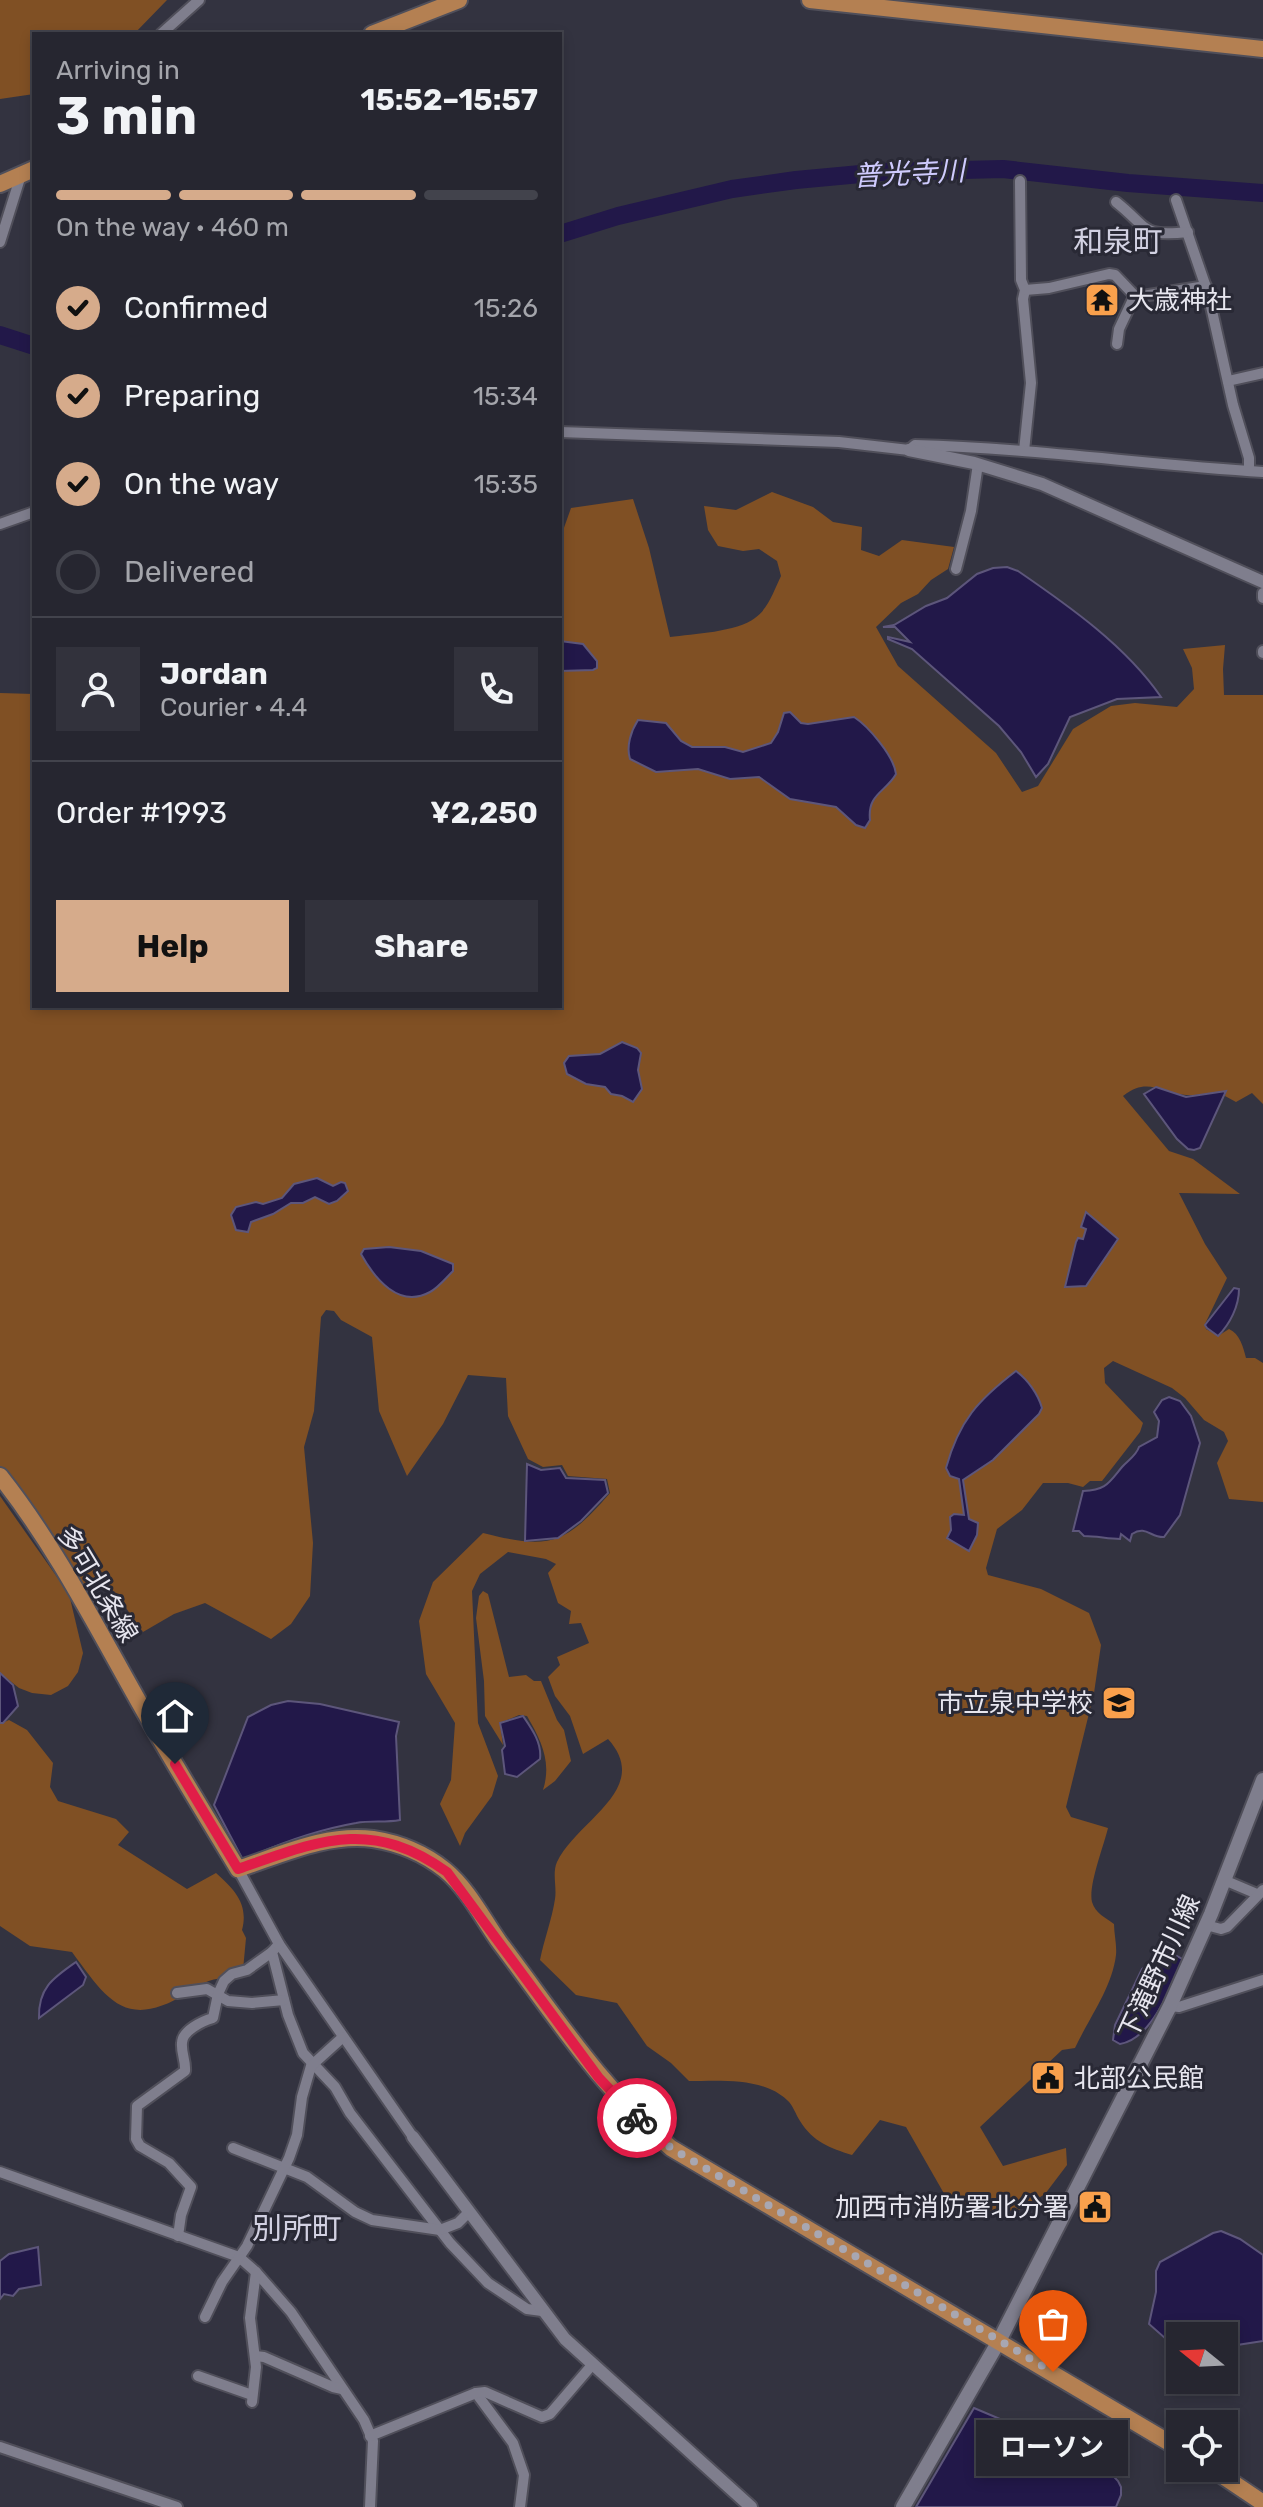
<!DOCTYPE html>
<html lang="en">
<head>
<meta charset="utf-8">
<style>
  body { margin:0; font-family:Rubik,"Noto Sans JP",sans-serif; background:#32323c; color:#f1f3f6; height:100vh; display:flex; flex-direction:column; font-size:30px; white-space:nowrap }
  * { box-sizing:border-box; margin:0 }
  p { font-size:26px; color:#a4a5ab }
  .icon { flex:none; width:44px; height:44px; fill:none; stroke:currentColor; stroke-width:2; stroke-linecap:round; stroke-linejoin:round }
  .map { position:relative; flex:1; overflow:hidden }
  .details { position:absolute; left:32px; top:32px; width:530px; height:976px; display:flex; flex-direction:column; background:#262630; border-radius:0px; box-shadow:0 4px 12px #0003,0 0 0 2px #42434c }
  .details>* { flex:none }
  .needle { width:52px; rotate:288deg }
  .fabs { position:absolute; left:1166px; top:2322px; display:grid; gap:16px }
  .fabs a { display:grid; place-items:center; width:72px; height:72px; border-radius:0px; background:#262630; box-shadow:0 4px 12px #0003,0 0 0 2px #42434c; font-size:40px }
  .pin { position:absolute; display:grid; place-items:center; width:68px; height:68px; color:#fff; margin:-82px -34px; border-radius:50% 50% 50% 0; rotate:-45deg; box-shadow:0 0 8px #0007 }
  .pin .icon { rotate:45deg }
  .courier { position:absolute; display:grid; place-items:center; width:80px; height:80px; margin:-40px; border:6px solid #e11d48; border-radius:50%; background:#fff; color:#222; box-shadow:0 2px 10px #0007 }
  .bubble { position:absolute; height:56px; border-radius:0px; background:#262630; box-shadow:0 4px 12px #0003,0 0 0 2px #42434c; font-size:26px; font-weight:700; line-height:56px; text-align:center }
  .summary em { font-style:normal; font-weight:700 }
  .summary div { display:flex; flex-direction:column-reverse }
  .summary { display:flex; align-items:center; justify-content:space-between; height:136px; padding:0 24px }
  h1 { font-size:52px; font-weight:700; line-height:60px }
  .bar { display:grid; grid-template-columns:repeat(4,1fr); gap:12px 8px; align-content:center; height:96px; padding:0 24px }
  .bar i { height:10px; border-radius:6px; background:#42434c }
  .bar .on { background:#d6ab8b }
  .bar p { grid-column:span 4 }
  .line { display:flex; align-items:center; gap:20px; padding:0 24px; border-top:2px solid #42434c }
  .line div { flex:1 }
  .round { display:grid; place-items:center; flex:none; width:84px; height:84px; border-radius:0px; background:#32323c }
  ol { padding:0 24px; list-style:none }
  li { display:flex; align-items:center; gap:24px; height:88px }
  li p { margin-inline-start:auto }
  li .icon { padding:8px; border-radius:50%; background:#d6ab8b; color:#111; stroke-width:4 }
  li:last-child { color:#a4a5ab }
  li i { width:44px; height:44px; border:4px solid #42434c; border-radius:50% }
  .action { display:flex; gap:16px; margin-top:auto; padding:16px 24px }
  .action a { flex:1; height:92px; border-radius:0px; background:#d6ab8b; color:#111; font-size:32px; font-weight:700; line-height:92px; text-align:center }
  .action a+a { background:#32323c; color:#f1f3f6 }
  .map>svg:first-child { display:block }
  .forest { fill:#805024 }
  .water { fill:#221849; stroke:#5d567b; stroke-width:2 }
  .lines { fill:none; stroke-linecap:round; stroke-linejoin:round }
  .river { stroke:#221849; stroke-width:18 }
  .minor-casing { stroke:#504f5a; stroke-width:14 }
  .tertiary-casing { stroke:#504f5a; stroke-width:16 }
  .secondary-casing { stroke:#504f5a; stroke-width:18 }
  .primary-casing { stroke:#504f5a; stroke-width:20 }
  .minor { stroke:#7f7e8d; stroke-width:10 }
  .tertiary { stroke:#7f7e8d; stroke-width:12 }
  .secondary { stroke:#7f7e8d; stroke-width:14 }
  .primary { stroke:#b48052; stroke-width:16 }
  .done { stroke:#a8a7b2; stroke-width:8; stroke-dasharray:0 14.4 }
  .route { stroke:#e11d48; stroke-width:10 }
  .labels { text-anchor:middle; stroke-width:6; stroke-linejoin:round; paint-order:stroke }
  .poi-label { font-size:26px; fill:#e7e6ef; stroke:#292935; text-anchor:start }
  .street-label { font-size:26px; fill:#e7e6ef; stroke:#292935 }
  .water-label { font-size:28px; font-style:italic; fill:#cfcbfe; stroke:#292935 }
  .quarter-label { font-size:30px; fill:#d2d1e2; stroke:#292935 }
</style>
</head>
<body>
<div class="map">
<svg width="1263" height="2507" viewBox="0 0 1263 2507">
  <rect width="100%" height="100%" fill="#333340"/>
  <g class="forest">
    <path d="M0,0H167L134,34H34V94L0,99Z"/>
    <path d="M772,492L813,507L833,522L862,527L861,550L879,556L902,540L954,547L948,569L931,580L918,594L901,603L876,627L898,666L996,753L1022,792L1038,786L1073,729L1111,706L1135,703L1177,707L1194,689L1192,668L1183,649L1225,645L1223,669L1224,695H1263V1104L1252,1093L1236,1102L1225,1096L1226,1091C1213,1092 1199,1096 1186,1095C1160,1094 1149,1076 1123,1096L1169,1151L1193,1159L1240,1194L1179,1193L1205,1244L1227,1278L1205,1324L1206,1329L1218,1336L1229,1329C1240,1334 1243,1347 1246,1358H1255L1263,1363V1502L1229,1499L1217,1463L1228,1441L1224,1432L1204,1420L1185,1398L1172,1388L1113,1361L1104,1368L1105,1383L1143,1423L1140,1432L1102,1481H1090L1083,1487L1068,1483H1043L1022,1510L997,1529L986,1568L988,1575L1041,1589L1089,1613L1101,1645L1094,1693L1066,1807L1071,1817L1108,1828C1104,1845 1088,1886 1092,1902C1095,1913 1106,1918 1114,1924C1114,1934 1117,1945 1116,1955C1112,1988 1089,2018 1075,2048L1062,2050L980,2127L1003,2166L1066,2148L1067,2165L1045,2194L1019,2210L990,2212L967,2208L946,2197L906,2127L880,2120L852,2155C830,2148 813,2142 800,2121C796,2115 793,2105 787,2100C763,2077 720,2081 689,2081L671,2063L647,2046L617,2003L576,1995L540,1960C544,1940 552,1919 555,1899C557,1887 552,1873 557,1862C577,1820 653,1789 608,1739L583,1754L570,1716L555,1696L548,1677L560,1665L557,1657L589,1643L581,1623L569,1624L571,1611L558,1603L548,1573L556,1564L546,1559L508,1552L480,1574L472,1591L478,1723L498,1776L492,1796L465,1833L460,1846L440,1804L451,1780L455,1723L426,1674L419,1621L433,1582L483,1533C550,1550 565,1545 610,1493L607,1479L568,1476L562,1465L543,1467L528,1459L508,1416L506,1378L468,1375L443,1424L407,1476L379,1411L372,1337L341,1320L334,1311L326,1310L321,1317L314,1411L304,1447L313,1543L310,1596L291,1624L271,1639L205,1603L174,1614L143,1632L114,1591L79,1585L19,1492L0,1468V693L34,694V1006H560V539L571,508L633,499L649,548L670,637C693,634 737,632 755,618C769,608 774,590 781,576L777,561L759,549L743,551L718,546L708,530L704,506L736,510Z"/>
    <path d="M0,1496L69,1594L83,1653L78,1672L68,1686L51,1695L32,1693L19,1688L0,1673Z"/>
    <path d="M483,1591L488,1594L509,1677L526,1675L534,1681H541L557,1720L564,1730L571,1761L555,1781L543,1790C552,1762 541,1740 527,1716L519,1715L500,1723L503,1745L485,1716L484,1681L476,1618L479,1596Z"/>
    <path d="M9,1720L27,1730L53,1763L50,1787L58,1801L116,1819L129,1832L118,1845L187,1889L216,1873C234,1889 249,1904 242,1930L246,1938L243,1970L229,1979C212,1977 203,1983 189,1992C126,2031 108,2001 72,1952L30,1946L0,1926V1724Z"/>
  </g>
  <g class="water">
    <path d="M1007,567L1018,571C1069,606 1126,646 1161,697L1117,699L1070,717L1048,764L1036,777L1021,752L999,726L912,649L888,639V637L910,642L895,627H883L894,625L926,606L947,598L977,574L993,568Z"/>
    <path d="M560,641L583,644L597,661V668L593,670L560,671Z"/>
    <path d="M790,712L801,723L808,724L854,717C868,726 894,756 896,774C886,792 867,794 870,820L865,828L856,825L836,807L790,799L759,777L730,779L698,769L656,772L630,759C626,746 631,731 638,720L666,723L681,741L692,747H725L743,752L771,743L778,732L784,713Z"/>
    <path d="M622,1042L637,1048L641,1053L638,1070L642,1089L633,1102L622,1096L611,1094L605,1087L586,1084L567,1074L564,1063L569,1056L600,1054Z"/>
    <path d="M1156,1087L1186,1097L1226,1091L1200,1148L1194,1150L1188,1149L1177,1139L1144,1094Z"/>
    <path d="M317,1178L333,1186L341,1182L345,1183L348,1191L337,1201L329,1204L315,1197L303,1203H291L273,1214L251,1222L248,1232L236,1230L231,1215L236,1207L256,1202L263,1204L282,1198L294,1184Z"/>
    <path d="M1086,1212L1118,1239L1086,1286L1065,1287L1076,1242L1078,1238L1083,1239L1086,1229L1081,1227Z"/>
    <path d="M389,1247L421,1251L453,1264V1271C446,1278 438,1288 430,1292C399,1309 375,1279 361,1254L364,1249Z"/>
    <path d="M1234,1288L1239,1289C1239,1306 1230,1324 1218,1336L1207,1328L1205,1325Z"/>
    <path d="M1016,1371C1028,1380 1038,1394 1042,1408L1039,1414L993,1460L963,1480L969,1519L978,1523L977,1535L969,1551L947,1538L951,1530L950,1517L954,1514L964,1515L959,1479L950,1476L946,1468C959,1421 978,1400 1016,1371Z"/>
    <path d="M1169,1397L1180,1401L1191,1416L1200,1443L1180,1515L1164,1537C1151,1538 1146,1525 1132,1534L1130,1541L1121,1534L1120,1539C1108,1539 1097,1536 1084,1536L1079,1531H1073L1083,1491C1106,1490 1108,1484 1122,1467C1128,1460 1136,1456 1139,1447L1157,1437L1159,1421L1154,1412L1162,1400Z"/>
    <path d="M527,1464L541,1470L560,1468L566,1478L605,1480L608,1493L581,1521L558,1538L525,1541Z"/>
    <path d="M0,1673L13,1685L18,1706L3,1723H0Z"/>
    <path d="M288,1701L320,1704L399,1722L396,1736L400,1820C385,1823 371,1820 356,1823C316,1830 280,1843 243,1860L214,1805L248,1717L271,1705Z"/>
    <path d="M523,1716C532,1729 542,1743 540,1759L517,1777L505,1774L502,1750L505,1746L500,1723Z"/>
    <path d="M1168,1951L1184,1960C1171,1986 1152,2039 1120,2044L1113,2040L1115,2025L1142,1969Z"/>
    <path d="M76,1962L86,1977L83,1985L39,2018C38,1988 53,1978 76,1962Z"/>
    <path d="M1221,2231L1240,2239L1263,2255V2341L1224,2347V2336H1180V2345L1166,2339L1149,2324L1156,2292V2271L1160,2262L1213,2233Z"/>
    <path d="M38,2247L41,2285L19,2289L13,2296L4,2294L0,2299V2261L9,2254Z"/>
    <path d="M974,2408L1026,2430L1071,2442L1099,2461L1118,2481L1121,2487V2495L1116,2507H916Z"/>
  </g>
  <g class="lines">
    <g class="river">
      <path d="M560,234L618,216L732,189L796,180L882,172L1003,169L1128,183L1263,193"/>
      <path d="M0,335L34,346"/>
    </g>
    <g class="minor-casing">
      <g id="minor">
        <path d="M161,34L199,0"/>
        <path d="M1020,181L1021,280L1025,290L1023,299L1031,383L1024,451"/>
        <path d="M1176,200L1208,293L1233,405L1249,458V471"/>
        <path d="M1116,202C1149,228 1140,237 1188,232"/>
        <path d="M0,242L21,175"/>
        <path d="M1025,290L1049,288L1109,274L1115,275L1136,297L1206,286"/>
        <path d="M1117,344L1119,329L1134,297"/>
        <path d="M1228,381L1263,373"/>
        <path d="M560,432L839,442L909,450L915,445C1031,448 1147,465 1263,472"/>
        <path d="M0,524L34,512"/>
        <path d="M956,569L971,511L978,464"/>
        <path d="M1263,593V598"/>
        <path d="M1263,653V651"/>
        <path d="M238,1869L279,1944L413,2137"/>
        <path d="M1224,1880L1257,1894"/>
        <path d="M1206,1925L1221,1929L1227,1927L1263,1890"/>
        <path d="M279,1944L272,1952L288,2015L303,2053L335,2087L350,2113L450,2243L488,2283L527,2309L542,2311"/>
        <path d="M177,1993L207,1989L228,2001L252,2003L284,2000"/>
        <path d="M1170,2006L1179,2007L1263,1980"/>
        <path d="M233,2148L307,2177L355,2212L372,2220L440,2230L458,2223L469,2212"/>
        <path d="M0,2172L239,2257L256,2272L291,2312L364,2420L373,2441L370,2507"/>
        <path d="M178,2236L181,2215L191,2187L169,2163L140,2146L136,2139L137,2106L185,2071C186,2061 181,2053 182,2043C182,2031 202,2021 213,2018L218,1994L224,1981L232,1974L247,1970L272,1952"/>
        <path d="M205,2317L222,2282L247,2246L289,2158L297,2135L302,2097L311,2066L343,2037"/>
        <path d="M255,2356L264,2357L333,2387L342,2389"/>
        <path d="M198,2376L252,2395"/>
        <path d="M476,2393L513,2443L524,2475L520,2507"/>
        <path d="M252,2402L256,2367L250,2318L256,2272"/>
        <path d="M370,2436L476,2393L485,2392L542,2417L550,2414L592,2365"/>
        <path d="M0,2447L177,2507"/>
      </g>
    </g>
    <g class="tertiary-casing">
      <g id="tertiary">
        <path d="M909,450L974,463L1042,484L1263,582"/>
        <path d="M413,2137L565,2339L751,2507"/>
      </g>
    </g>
    <g class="secondary-casing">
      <path id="secondary" d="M903,2507L999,2341L1170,2006L1211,1914L1263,1780"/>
    </g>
    <g class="primary-casing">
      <g id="primary">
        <path d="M810,0L1263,49"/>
        <path d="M372,34L459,0"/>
        <path d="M0,184L34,169"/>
        <path d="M0,1476C57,1548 99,1632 144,1711C174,1764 206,1816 238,1869C281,1855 326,1833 373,1839C399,1843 425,1854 445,1870C468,1889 483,1919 500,1943C556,2017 600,2087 671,2148L1180,2449"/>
        <path d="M1211,2468L1263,2503"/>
      </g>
    </g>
    <use href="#minor" class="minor"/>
    <use href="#tertiary" class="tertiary"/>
    <use href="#secondary" class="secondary"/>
    <use href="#primary" class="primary"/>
  </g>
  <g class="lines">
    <path class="done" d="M637,2118L671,2148L1053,2372"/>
    <path class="route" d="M175,1764L238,1869C319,1841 369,1817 447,1872L599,2078L637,2118"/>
  </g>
  <defs>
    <g id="temple-square" transform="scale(1.8)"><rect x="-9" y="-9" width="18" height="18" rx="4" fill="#f9a04c" stroke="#292935"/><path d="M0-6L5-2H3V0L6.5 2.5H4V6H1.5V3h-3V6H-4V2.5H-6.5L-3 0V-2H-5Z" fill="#111"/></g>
    <g id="school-square" transform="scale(1.8)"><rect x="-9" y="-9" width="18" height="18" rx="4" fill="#f9a04c" stroke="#292935"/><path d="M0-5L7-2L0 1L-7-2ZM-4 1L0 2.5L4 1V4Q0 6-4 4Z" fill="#111"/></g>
    <g id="civic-square" transform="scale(1.8)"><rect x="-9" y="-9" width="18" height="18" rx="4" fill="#f9a04c" stroke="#292935"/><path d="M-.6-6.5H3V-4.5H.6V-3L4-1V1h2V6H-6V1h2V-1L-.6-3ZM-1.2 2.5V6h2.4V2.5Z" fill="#111"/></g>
  </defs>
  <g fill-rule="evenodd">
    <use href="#temple-square" x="1102" y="300"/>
    <use href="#school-square" x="1119" y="1703"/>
    <use href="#civic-square" x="1048" y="2078"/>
    <use href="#civic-square" x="1095" y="2207"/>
  </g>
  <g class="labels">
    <g class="poi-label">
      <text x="1128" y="309">大歳神社</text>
      <text x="1093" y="1712" text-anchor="end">市立泉中学校</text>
      <text x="1074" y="2087">北部公民館</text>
      <text x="1069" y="2216" text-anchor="end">加西市消防署北分署</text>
    </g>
    <g class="street-label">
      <text transform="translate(98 1584) rotate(59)" y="9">多可北条線</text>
      <text transform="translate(1159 1967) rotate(-65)" y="9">下滝野市川線</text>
    </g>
    <g class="water-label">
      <text transform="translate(909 173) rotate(-3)" y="10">普光寺川</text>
    </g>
    <g class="quarter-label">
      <text x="1118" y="252">和泉町</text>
      <text x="297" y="2239">別所町</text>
    </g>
  </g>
</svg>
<div class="fabs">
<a><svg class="needle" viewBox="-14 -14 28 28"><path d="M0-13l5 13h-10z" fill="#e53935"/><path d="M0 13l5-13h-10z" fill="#a4a5ab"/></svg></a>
<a><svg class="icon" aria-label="locate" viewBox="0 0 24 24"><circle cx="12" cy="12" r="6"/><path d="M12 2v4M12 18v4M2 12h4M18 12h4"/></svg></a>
</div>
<div class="pin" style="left:1053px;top:2372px;background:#ea580c"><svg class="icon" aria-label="bag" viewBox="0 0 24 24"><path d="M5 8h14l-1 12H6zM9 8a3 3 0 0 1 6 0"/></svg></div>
<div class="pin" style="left:175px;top:1764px;background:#1f2937"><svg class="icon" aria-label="home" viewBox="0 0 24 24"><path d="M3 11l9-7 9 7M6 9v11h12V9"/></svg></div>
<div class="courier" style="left:637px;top:2118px"><svg class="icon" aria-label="bike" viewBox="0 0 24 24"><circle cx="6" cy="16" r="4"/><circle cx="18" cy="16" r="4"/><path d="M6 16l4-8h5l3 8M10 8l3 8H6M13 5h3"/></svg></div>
<div class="bubble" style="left:976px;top:2420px;width:152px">ローソン</div>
<section class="details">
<div class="summary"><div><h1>3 min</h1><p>Arriving in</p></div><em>15:52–15:57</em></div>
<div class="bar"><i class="on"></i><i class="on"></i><i class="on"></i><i></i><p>On the way · 460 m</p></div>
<ol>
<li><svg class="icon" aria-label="check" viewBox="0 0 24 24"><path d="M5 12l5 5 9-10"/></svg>Confirmed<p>15:26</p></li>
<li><svg class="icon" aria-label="check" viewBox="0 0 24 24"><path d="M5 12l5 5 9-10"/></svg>Preparing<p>15:34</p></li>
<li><svg class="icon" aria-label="check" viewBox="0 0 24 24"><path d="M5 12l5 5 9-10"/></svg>On the way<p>15:35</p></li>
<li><i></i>Delivered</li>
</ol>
<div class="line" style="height:144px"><a class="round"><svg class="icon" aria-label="person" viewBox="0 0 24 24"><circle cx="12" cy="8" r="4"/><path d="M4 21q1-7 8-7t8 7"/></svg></a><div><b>Jordan</b><p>Courier · 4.4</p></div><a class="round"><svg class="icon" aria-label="phone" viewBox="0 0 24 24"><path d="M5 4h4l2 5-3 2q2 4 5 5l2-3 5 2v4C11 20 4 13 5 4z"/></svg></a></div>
<div class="line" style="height:104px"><div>Order #1993</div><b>¥2,250</b></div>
<div class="action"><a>Help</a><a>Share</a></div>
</section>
</div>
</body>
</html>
